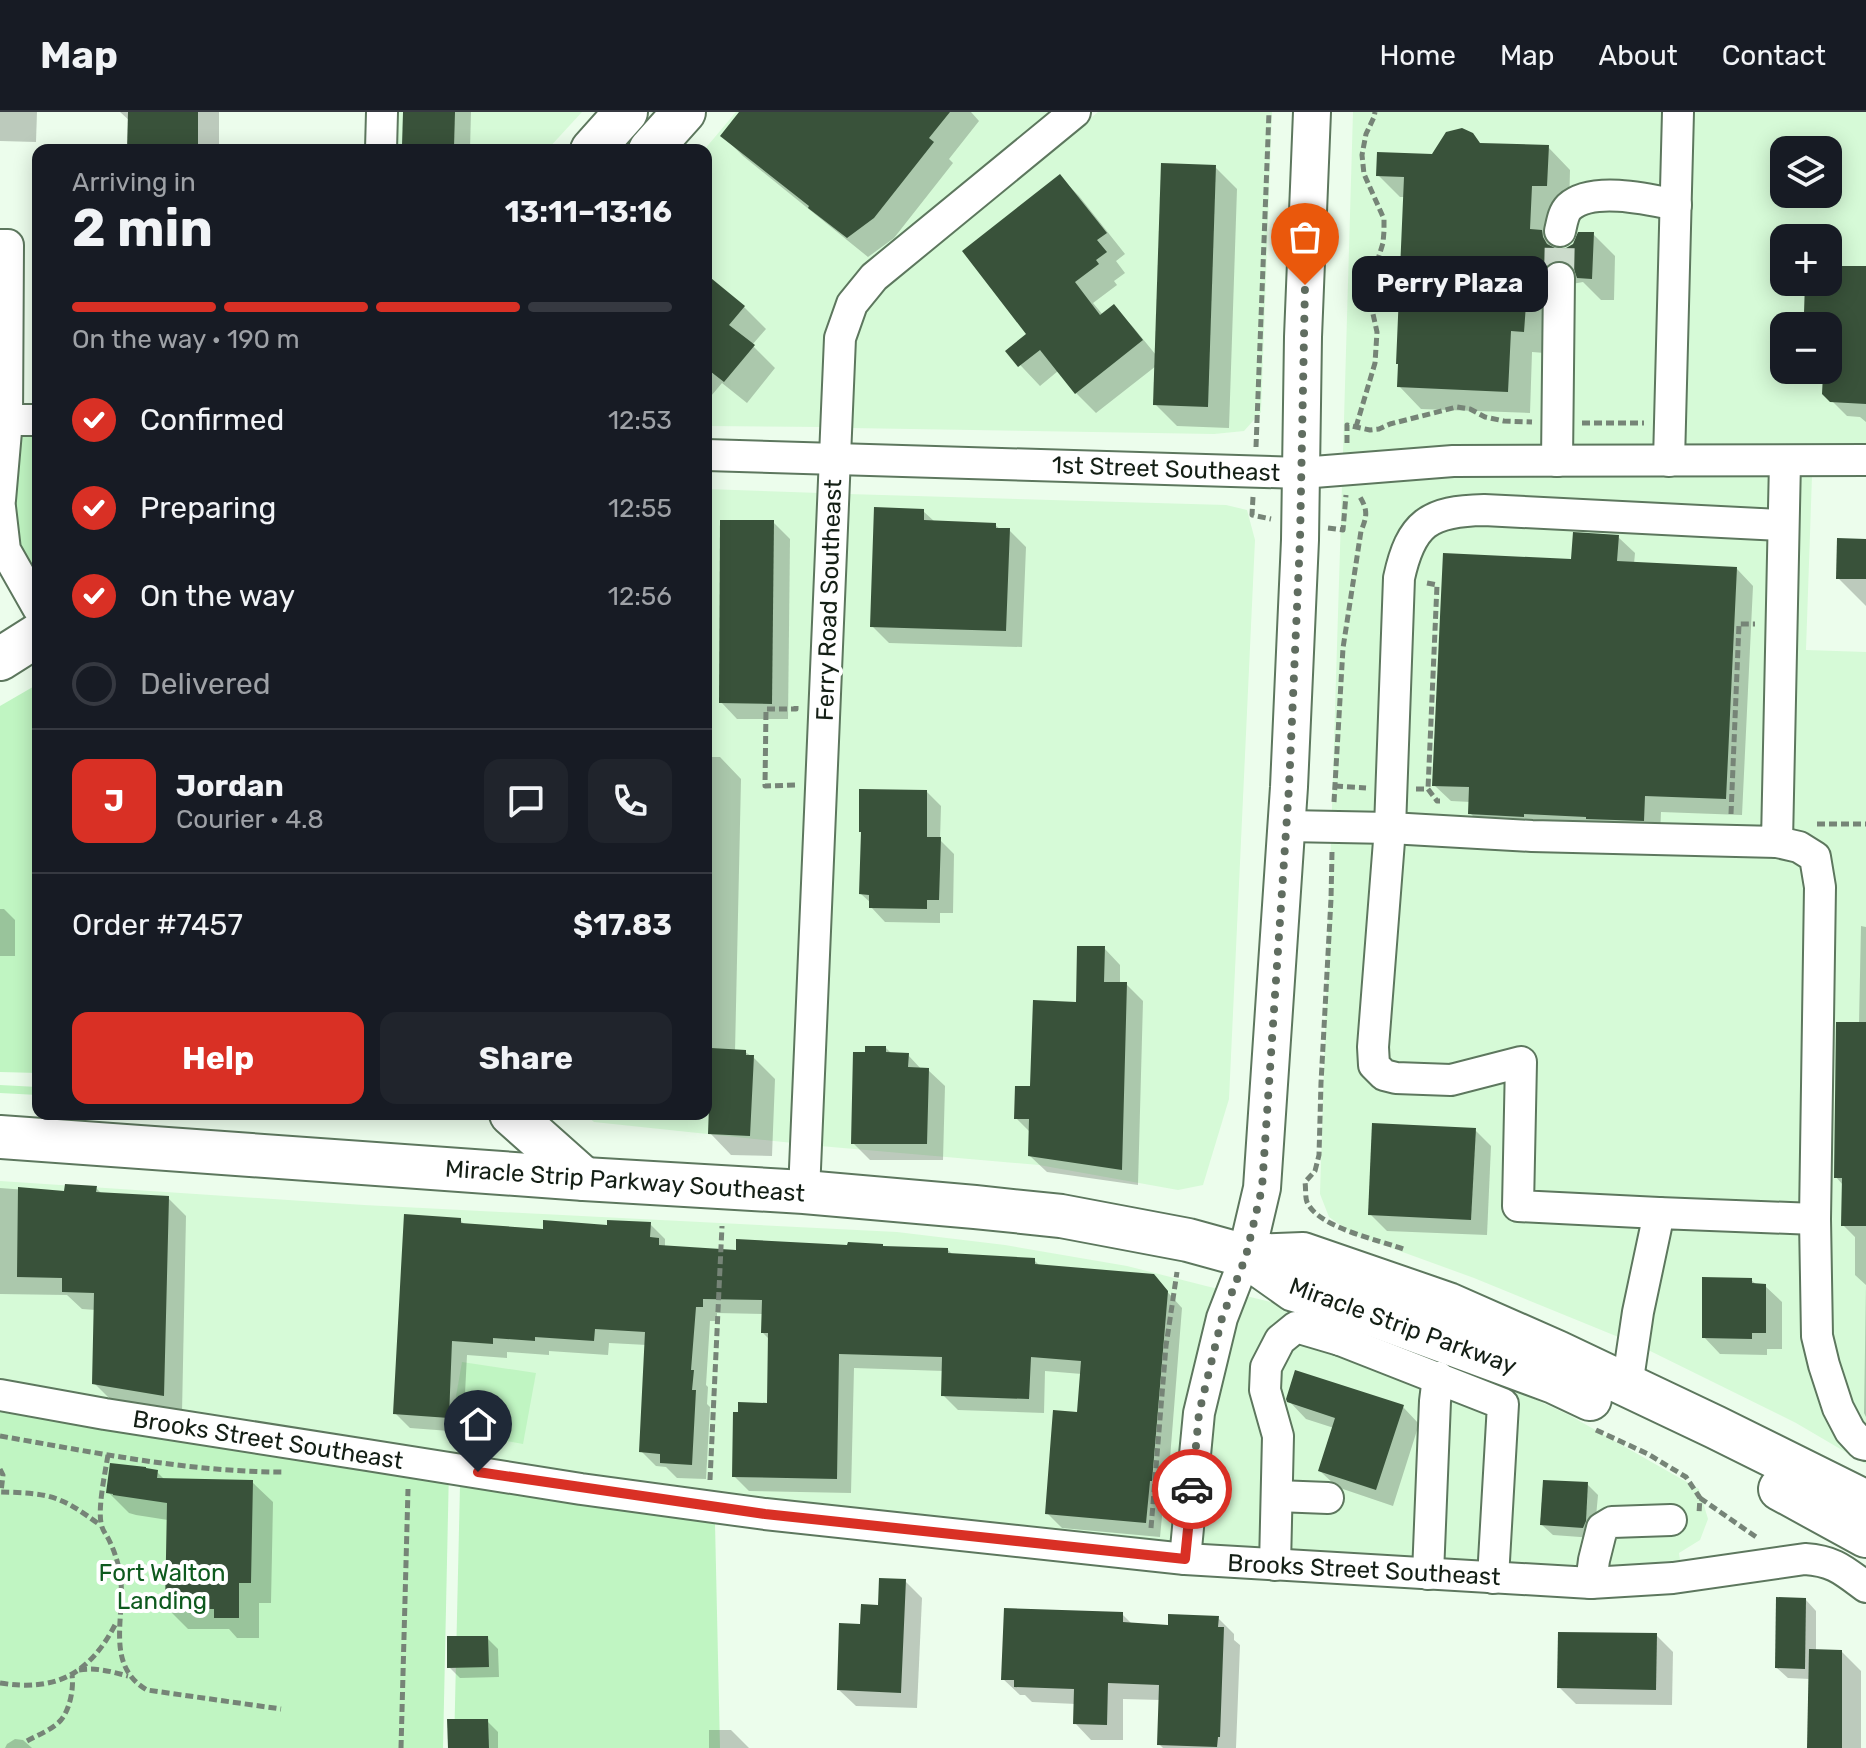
<!DOCTYPE html>
<html lang="en">
<head>
<meta charset="utf-8">
<style>
  body { margin:0; font-family:Rubik,sans-serif; background:#20242c; color:#f1f3f6; height:100vh; display:flex; flex-direction:column; font-size:30px; white-space:nowrap }
  * { box-sizing:border-box; margin:0 }
  p { font-size:26px; color:#9ea1a6 }
  .icon { flex:none; width:44px; height:44px; fill:none; stroke:currentColor; stroke-width:2; stroke-linecap:round; stroke-linejoin:round }
  .map { position:relative; flex:1; overflow:hidden }
  .details { position:absolute; left:32px; top:32px; width:680px; height:976px; display:flex; flex-direction:column; background:#171b24; border-radius:16px; box-shadow:0 4px 20px #0003 }
  .details>* { flex:none }
  .fabs { position:absolute; left:1770px; top:24px; display:grid; gap:16px }
  .fabs a { display:grid; place-items:center; width:72px; height:72px; border-radius:16px; background:#171b24; box-shadow:0 4px 20px #0003; font-size:40px }
  .pin { position:absolute; display:grid; place-items:center; width:68px; height:68px; color:#fff; margin:-82px -34px; border-radius:50% 50% 50% 0; rotate:-45deg; box-shadow:0 0 8px #0007 }
  .pin .icon { rotate:45deg }
  .courier { position:absolute; display:grid; place-items:center; width:80px; height:80px; margin:-40px; border:6px solid #d93025; border-radius:50%; background:#fff; color:#222; box-shadow:0 2px 10px #0007 }
  .bubble { position:absolute; height:56px; border-radius:16px; background:#171b24; box-shadow:0 4px 20px #0003; font-size:26px; font-weight:700; line-height:56px; text-align:center }
  .overview em { font-style:normal; font-weight:700 }
  .overview div { display:flex; flex-direction:column-reverse }
  .overview { display:flex; align-items:center; justify-content:space-between; height:136px; padding:0 40px }
  h1 { font-size:52px; font-weight:700; line-height:60px }
  .bar { display:grid; grid-template-columns:repeat(4,1fr); gap:12px 8px; align-content:center; height:96px; padding:0 40px }
  .bar i { height:10px; border-radius:6px; background:#363941 }
  .bar .on { background:#d93025 }
  .bar p { grid-column:span 4 }
  .line { display:flex; align-items:center; gap:20px; padding:0 40px; border-top:2px solid #363941 }
  .line div { flex:1 }
  .round { display:grid; place-items:center; flex:none; width:84px; height:84px; border-radius:16px; background:#20242c }
  ol { padding:0 40px; list-style:none }
  li { display:flex; align-items:center; gap:24px; height:88px }
  li p { margin-inline-start:auto }
  li .icon { padding:8px; border-radius:50%; background:#d93025; color:#fff; stroke-width:4 }
  li:last-child { color:#9ea1a6 }
  li i { width:44px; height:44px; border:4px solid #363941; border-radius:50% }
  .action { display:flex; gap:16px; margin-top:auto; padding:16px 40px }
  .action a { flex:1; height:92px; border-radius:16px; background:#d93025; color:#fff; font-size:32px; font-weight:700; line-height:92px; text-align:center }
  .action a+a { background:#20242c; color:#f1f3f6 }
  header { display:flex; align-items:center; gap:48px; box-sizing:border-box; height:112px; padding:0 40px; background:#171b24; border-bottom:2px solid #363941 }
  header strong { font-size:38px }
  nav { display:flex; gap:44px; margin-inline-start:auto; font-size:28px }
  .map>svg:first-child { display:block }
  .built { fill:#d6fad7; fill-rule:evenodd }
  .green { fill:#c0f5c2 }
  .shadow { fill:#0003 }
  .building { fill:#39523a }
  .lines { fill:none; stroke-linecap:round; stroke-linejoin:round }
  .minor-tunnel { stroke:#ccdccc; stroke-width:30; stroke-dasharray:30 15; stroke-linecap:butt }
  .minor-casing { stroke:#5d775e; stroke-width:34 }
  .major-casing { stroke:#5d775e; stroke-width:40 }
  .highway-casing { stroke:#5d775e; stroke-width:46 }
  .path { stroke:#768477; stroke-width:5; stroke-dasharray:8 4; stroke-linecap:butt }
  .minor { stroke:#fff; stroke-width:30 }
  .major { stroke:#fff; stroke-width:36 }
  .highway { stroke:#fff; stroke-width:42 }
  .done { stroke:#606d60; stroke-width:8; stroke-dasharray:0 14.4 }
  .route { stroke:#d93025; stroke-width:10 }
  .labels { text-anchor:middle; stroke-width:8; stroke-linejoin:round; paint-order:stroke }
  .street-label { font-size:24px; fill:#141f15; stroke:#fff }
  .park-label { font-size:24px; fill:#0e5a1e; stroke:#fff }
</style>
</head>
<body>
<header>
<strong>Map</strong>
<nav><a>Home</a><a>Map</a><a>About</a><a>Contact</a></nav>
</header>
<div class="map">
<svg width="1866" height="1636" viewBox="0 0 1866 1636">
  <rect width="100%" height="100%" fill="#ecfdec"/>
  <g class="built">
    <path d="M396,0H582L547,38H395Z"/>
    <path d="M736,0H1051L867,152L823,315L706,314V38H704Z"/>
    <path d="M1098,0H1272L1261,300L1244,319L1214,322L850,316L853,229L864,200L883,177Z"/>
    <path d="M1353,0H1664L1656,333H1453L1343,342Z"/>
    <path d="M1692,0H1866V333H1683ZM1784,38H1828V82H1784ZM1784,126H1828V170H1784ZM1784,214H1828V258H1784Z"/>
    <path d="M1812,364L1806,538L1866,540V1352L1796,1311L1638,1233L1474,1166L1353,1122L1329,1105L1320,1082L1342,373L1453,365Z"/>
    <path d="M706,377L820,381L793,1031L594,1010L585,1002H706Z"/>
    <path d="M848,382L1226,393L1247,398L1255,428L1229,987L1203,1073L1178,1078L1039,1053L820,1034Z"/>
    <path d="M0,1069L364,1093L897,1120L1005,1133L1127,1154L1218,1177L1173,1430L766,1386L569,1359L107,1286L0,1267Z"/>
    <path d="M1246,1184L1275,1191L1463,1254L1569,1303L1699,1377L1708,1407L1700,1428L1679,1441L1680,1448L1635,1453L1586,1455L1201,1432L1212,1304L1235,1211Z"/>
  </g>
  <g class="green">
    <path d="M38,316V460C0,426 15,364 21,320Z"/>
    <path d="M38,572V961L0,960V594Z"/>
    <path d="M0,973L38,975V983L0,981Z"/>
    <path d="M462,1250L536,1261L523,1332L450,1319Z"/>
    <path d="M0,1283L449,1356L443,1636H0Z"/>
    <path d="M460,1373L715,1411L720,1636H454Z"/>
  </g>
  <g class="shadow">
    <path d="M0,0H37L36,30L0,29Z"/>
    <path d="M120,0H219V38H129L130,9Z"/>
    <path d="M405,0H471L470,38H409L404,33Z"/>
    <path d="M742,0H971L979,9L949,47L953,51L894,126L868,145L743,44L723,24Z"/>
    <path d="M1481,33L1548,35L1570,58L1569,96L1552,130L1560,138H1567L1593,122L1615,144L1614,188H1601L1583,170L1572,172L1545,241L1532,240L1530,301L1421,297L1399,274L1405,85H1400L1378,63L1433,44Z"/>
    <path d="M1215,55L1237,77L1229,316L1177,314L1155,292L1156,254L1096,301L1076,281L1058,259L1040,274L1007,239L1029,222L1059,64L1079,84L1125,142L1116,149L1125,161L1114,169L1117,173L1093,191L1103,203L1114,195L1133,215L1156,243Z"/>
    <path d="M1828,156H1866V310L1860,305L1847,304L1824,281L1828,264V214H1821L1806,200L1807,170H1828Z"/>
    <path d="M706,165L744,195L766,217L752,233L775,256L747,291L722,271L706,290Z"/>
    <path d="M923,399L935,410L995,413L1001,418H1009L1026,435L1022,535L889,531L872,514Z"/>
    <path d="M773,410L790,427L788,607H737L721,590Z"/>
    <path d="M1618,425L1635,441L1634,452L1737,457L1753,474L1742,703L1661,700L1660,724L1487,718L1470,701L1471,690L1451,689L1434,673L1573,449Z"/>
    <path d="M1866,429V494L1838,466Z"/>
    <path d="M706,645H720L741,667L735,940H745L753,945L775,967L772,1044L731,1043L710,1021L711,992L706,991Z"/>
    <path d="M927,680L941,694L940,728L954,742L953,801H940V811L885,810L871,795V791L861,782Z"/>
    <path d="M0,797H4L15,808V844H0Z"/>
    <path d="M1861,814L1866,815V1305L1864,1301L1866,1173L1855,1163V1125L1843,1113V1073L1836,1065L1859,912Z"/>
    <path d="M1104,836L1120,853V872H1126L1143,889L1138,1073L1047,1060L1030,1044L1031,1021L1016,1006L1078,892Z"/>
    <path d="M886,936L892,942L908,943L922,958H928L945,974L943,1048H870L853,1031Z"/>
    <path d="M586,1002H618V1007L590,1006Z"/>
    <path d="M1475,1018L1491,1034L1487,1123L1387,1119L1370,1102Z"/>
    <path d="M0,1076L66,1081L96,1076L103,1083L168,1086L186,1104L182,1301L112,1289L94,1271L96,1198L82,1197L67,1183L0,1182Z"/>
    <path d="M460,1108L465,1113L545,1119L650,1112L665,1127V1134L738,1140L885,1136L948,1138L953,1143L1034,1148L1041,1155L1153,1164L1182,1196L1167,1384H1164L1160,1425L1062,1416L1047,1401L1078,1302L1082,1262L1045,1259L1044,1301L958,1298L943,1283L944,1259L854,1256L851,1381L749,1379L734,1364L769,1293L770,1228L763,1221V1202L717,1201V1209H710L706,1273L708,1275L707,1292L710,1295L706,1367L677,1366L666,1355L656,1354L641,1339L647,1233L609,1231L608,1243L549,1239V1243L507,1240V1246L467,1243L463,1320L410,1316L395,1301Z"/>
    <path d="M1751,1168L1757,1173L1765,1174L1782,1190V1237H1767V1243L1720,1242L1704,1225Z"/>
    <path d="M1289,1289L1403,1295L1419,1312L1393,1394L1337,1375L1320,1359L1334,1316L1306,1307Z"/>
    <path d="M157,1360L165,1368L252,1370L273,1390L271,1491H259V1526H237L229,1517H188L167,1496L168,1408L136,1403L129,1401L108,1380Z"/>
    <path d="M1587,1372L1598,1383L1594,1426L1553,1423L1542,1413Z"/>
    <path d="M905,1469L922,1486L917,1596L856,1594L839,1578L862,1514Z"/>
    <path d="M1806,1488L1816,1499V1539H1841L1861,1559V1636H1809L1810,1567L1788,1566L1777,1556Z"/>
    <path d="M1122,1502L1133,1513L1170,1515L1218,1506L1234,1522V1528L1240,1533L1236,1636H1163L1159,1632L1161,1588L1123,1587V1628H1091L1075,1611L1076,1592L1032,1590L1025,1583H1020L1003,1567Z"/>
    <path d="M1656,1523L1673,1540L1672,1593L1576,1592L1559,1575Z"/>
    <path d="M487,1526L498,1537L499,1565L460,1566L449,1555Z"/>
    <path d="M487,1609L498,1620V1636H450Z"/>
    <path d="M709,1618H731L749,1636H709Z"/>
    <path d="M15,1627L23,1628L32,1636H5L7,1632Z"/>
  </g>
  <g class="building">
    <path d="M128,0H198V38H127Z"/>
    <path d="M403,0H455L454,35L402,34Z"/>
    <path d="M739,0H950L929,26L934,30L874,106L847,126L808,96L809,94L720,24Z"/>
    <path d="M1462,16L1473,21L1480,31L1549,33L1547,74H1532L1530,117L1542,118L1543,125L1547,132L1557,137L1566,136L1573,132L1578,120H1594L1592,167L1577,166L1574,157L1567,150L1560,148L1550,151L1544,156L1541,165L1528,164L1524,220L1511,219L1508,280L1397,275L1398,252H1396L1404,65L1376,64L1377,40L1432,42L1446,20Z"/>
    <path d="M1161,51L1216,53L1208,295L1153,293Z"/>
    <path d="M1060,62L1107,121L1097,128L1107,140L1096,148L1099,152L1075,170L1100,203L1114,192L1143,228L1075,282L1040,238L1018,255L1005,239L1026,222L962,139Z"/>
    <path d="M1828,154H1866V292L1830,290L1822,282L1823,262H1828L1827,201H1804L1805,170H1828Z"/>
    <path d="M706,162L745,194L729,213L755,233L724,270L706,256Z"/>
    <path d="M874,395L924,397V408L996,411V416H1010L1006,519L870,515Z"/>
    <path d="M720,408H774L772,592L719,591Z"/>
    <path d="M1573,420L1619,423L1617,449L1737,455L1726,687L1645,684L1644,709L1586,707V705L1524,702V705L1468,702L1469,675L1432,674L1443,441L1571,447Z"/>
    <path d="M1837,426L1866,427V467H1836Z"/>
    <path d="M859,677L927,678V725H941L939,788H927V797L869,796V783L859,782L861,720H859Z"/>
    <path d="M1077,834H1105L1104,870H1127L1122,1058L1028,1044L1029,1007H1014L1015,974H1030L1033,888L1076,890Z"/>
    <path d="M1836,910H1866V1114H1841L1842,1066H1834Z"/>
    <path d="M865,934H886V940L909,941L908,955L929,956L927,1032H851L853,940H865Z"/>
    <path d="M711,936L746,938V943H754L750,1024L708,1022Z"/>
    <path d="M1372,1011L1476,1016L1471,1108L1368,1103Z"/>
    <path d="M65,1072L97,1074L96,1080L169,1084L164,1284L92,1272L94,1181L62,1180V1166L17,1165L18,1075L64,1079Z"/>
    <path d="M404,1102L461,1106V1111L543,1117V1108L607,1113V1108L651,1110L650,1125L659,1126V1133L736,1138V1127L847,1133L848,1130L883,1132V1134L948,1136V1141L1035,1146V1152L1154,1162L1168,1179L1152,1369H1150L1146,1411L1045,1402L1053,1298L1077,1300L1081,1249L1031,1245L1029,1287L941,1284L942,1245L839,1242L837,1367L732,1365L733,1300H738V1290L767,1291L768,1221H761L762,1188L703,1187V1195H696L691,1258H694L692,1278H696L692,1353L660,1351V1342L639,1340L645,1220L595,1217L594,1229L535,1225V1229L493,1226V1232L452,1229L449,1306L393,1302Z"/>
    <path d="M1702,1165L1752,1166V1171L1766,1172V1221H1752V1227L1702,1226Z"/>
    <path d="M1295,1258L1404,1293L1376,1378L1318,1359L1335,1306L1287,1290L1286,1287Z"/>
    <path d="M110,1351L146,1355V1356L158,1358L157,1366L253,1368L251,1471H239V1506H214V1497H165L167,1391L113,1383V1382L106,1381Z"/>
    <path d="M1543,1368L1588,1370L1586,1409L1583,1416L1540,1413Z"/>
    <path d="M879,1466L906,1467L901,1581L837,1578L839,1511L860,1512L861,1492L878,1493Z"/>
    <path d="M1776,1485L1806,1486L1805,1557L1775,1556Z"/>
    <path d="M1004,1496L1123,1500V1510L1168,1513V1502L1219,1504L1218,1515H1224L1220,1625H1218L1217,1635L1157,1633L1159,1573L1108,1571L1107,1613L1073,1612L1074,1577L1014,1575V1568H1001Z"/>
    <path d="M1558,1520L1657,1521L1656,1578L1557,1576Z"/>
    <path d="M447,1524H488L489,1555L447,1556Z"/>
    <path d="M1809,1537L1842,1538V1636H1807Z"/>
    <path d="M447,1607H488L489,1636H448Z"/>
  </g>
  <g class="lines">
    <path class="minor-tunnel" d="M1559,166L1560,119"/>
    <g class="minor-casing">
      <g id="minor">
        <path d="M381,38L382,0"/>
        <path d="M1560,119C1562,111 1563,101 1569,95C1592,74 1648,87 1676,93"/>
        <path d="M0,133H8L7,308L0,388"/>
        <path d="M0,308H38"/>
        <path d="M706,343L1301,361L1453,349L1866,348"/>
        <path d="M1557,349L1559,166"/>
        <path d="M1669,349L1678,0"/>
        <path d="M0,395L5,438L38,496"/>
        <path d="M1287,714L1390,716L1532,724L1777,730L1785,349"/>
        <path d="M1777,730L1799,735L1815,745L1820,775L1815,1107L1817,1224L1824,1253L1838,1296L1850,1319L1862,1332L1866,1333"/>
        <path d="M804,1080L840,226L852,192L874,165L1075,0"/>
        <path d="M1659,1101L1518,1094L1521,950L1451,968L1396,966L1384,963L1374,953L1373,935L1390,716L1399,466C1411,411 1429,399 1484,398L1782,413"/>
        <path d="M1354,1196L1340,1228L1503,1292L1493,1466"/>
        <path d="M1627,1274L1638,1200L1659,1101L1815,1107"/>
        <path d="M0,1283L105,1302L367,1343L581,1377L765,1402L1185,1447L1591,1471L1673,1466L1805,1447C1834,1449 1843,1458 1866,1475"/>
        <path d="M1277,1384L1328,1386"/>
        <path d="M1185,1447L1199,1301L1222,1206L1246,1144"/>
        <path d="M1275,1453L1278,1324L1265,1278L1266,1255L1280,1228L1296,1215L1340,1228"/>
        <path d="M1428,1462L1435,1289L1438,1265"/>
        <path d="M1591,1471L1594,1448L1602,1416L1612,1410L1671,1408"/>
      </g>
    </g>
    <g class="major-casing">
      <path id="major" d="M1246,1144L1262,1076L1289,675L1300,428L1303,225L1312,0"/>
    </g>
    <g class="highway-casing">
      <g id="highway">
        <path d="M592,38L626,0"/>
        <path d="M650,38L684,0"/>
        <path d="M0,547L38,523"/>
        <path d="M511,1002L584,1067"/>
        <path d="M0,1025L584,1067L804,1080L975,1095L1061,1104L1188,1128L1246,1144L1303,1142L1448,1192L1557,1240L1715,1315L1866,1390"/>
        <path d="M1246,1144L1294,1178L1354,1196L1554,1270L1590,1287"/>
        <path d="M1780,1377L1866,1424"/>
      </g>
    </g>
    <g class="path">
      <path d="M1582,311H1644"/>
      <path d="M1356,315L1375,251L1377,220L1373,202L1374,160L1383,131L1384,119V107L1364,62L1362,43L1366,22L1374,5L1375,0"/>
      <path d="M1347,331V313L1370,318L1379,317L1390,312L1457,295L1470,297L1485,305L1504,309L1532,310"/>
      <path d="M1256,335L1269,0"/>
      <path d="M1253,385L1252,403L1271,407"/>
      <path d="M1328,416L1343,418L1346,383"/>
      <path d="M1427,471L1437,473L1428,677"/>
      <path d="M795,673L765,674L766,597H796V592"/>
      <path d="M1335,674L1366,676"/>
      <path d="M1416,677H1428L1437,689H1440"/>
      <path d="M1334,690L1343,536L1361,419C1367,405 1368,398 1360,385"/>
      <path d="M1731,702L1739,512H1755"/>
      <path d="M1817,712H1866"/>
      <path d="M1332,740L1331,787L1321,971L1319,1043L1315,1059L1305,1070C1306,1076 1305,1085 1307,1090C1318,1116 1380,1128 1406,1138"/>
      <path d="M1596,1318L1648,1342L1686,1365L1700,1386L1699,1401"/>
      <path d="M0,1324C93,1340 187,1360 282,1360"/>
      <path d="M108,1343C105,1361 98,1394 101,1411C102,1418 106,1422 109,1428C115,1440 120,1456 121,1470C124,1509 106,1554 147,1578L281,1597"/>
      <path d="M0,1357L3,1363L1,1380C50,1381 61,1384 100,1413"/>
      <path d="M710,1368L722,1114"/>
      <path d="M1700,1386L1759,1427"/>
      <path d="M1151,1416L1166,1234L1177,1160"/>
      <path d="M79,1558C97,1555 112,1560 128,1564"/>
      <path d="M0,1571C56,1580 90,1562 116,1511"/>
      <path d="M27,1629C38,1623 53,1617 61,1608C70,1597 74,1576 72,1563"/>
      <path d="M401,1636L408,1377"/>
    </g>
    <use href="#minor" class="minor"/>
    <use href="#major" class="major"/>
    <use href="#highway" class="highway"/>
  </g>
  <g class="lines">
    <path class="done" d="M1192,1377L1199,1301L1222,1206L1246,1144L1262,1076L1289,675L1300,428L1305,173"/>
    <path class="route" d="M478,1360L765,1402L1185,1447L1192,1377"/>
  </g>
  <g class="labels">
    <g class="street-label">
      <text transform="translate(1166 357) rotate(2)" y="8">1st Street Southeast</text>
      <text transform="translate(829 488) rotate(-88)" y="8">Ferry Road Southeast</text>
      <text transform="translate(625 1069) rotate(4)" y="8">Miracle Strip Parkway Southeast</text>
      <text transform="translate(1403 1214) rotate(20)" y="8">Miracle Strip Parkway</text>
      <text transform="translate(268 1328) rotate(9)" y="8">Brooks Street Southeast</text>
      <text transform="translate(1364 1458) rotate(3)" y="8">Brooks Street Southeast</text>
    </g>
    <g class="park-label">
      <text x="162" y="1469">Fort Walton<tspan x="162" dy="28">Landing</tspan></text>
    </g>
  </g>
</svg>
<div class="fabs">
<a><svg class="icon" aria-label="layers" viewBox="0 0 24 24"><path d="M12 4l9 5-9 5-9-5zM3 14l9 5 9-5"/></svg></a>
<a>+</a>
<a>−</a>
</div>
<div class="pin" style="left:1305px;top:173px;background:#ea580c"><svg class="icon" aria-label="bag" viewBox="0 0 24 24"><path d="M5 8h14l-1 12H6zM9 8a3 3 0 0 1 6 0"/></svg></div>
<div class="pin" style="left:478px;top:1360px;background:#1f2937"><svg class="icon" aria-label="home" viewBox="0 0 24 24"><path d="M3 11l9-7 9 7M6 9v11h12V9"/></svg></div>
<div class="courier" style="left:1192px;top:1377px"><svg class="icon" aria-label="car" viewBox="0 0 24 24"><path d="M5 17H2v-5l4-1 3-4h7l3 4 3 1v5h-3M9 17h6M6 11h13"/><circle cx="7" cy="17" r="2"/><circle cx="17" cy="17" r="2"/></svg></div>
<div class="bubble" style="left:1352px;top:144px;width:196px">Perry Plaza</div>
<section class="details">
<div class="overview"><div><h1>2 min</h1><p>Arriving in</p></div><em>13:11–13:16</em></div>
<div class="bar"><i class="on"></i><i class="on"></i><i class="on"></i><i></i><p>On the way · 190 m</p></div>
<ol>
<li><svg class="icon" aria-label="check" viewBox="0 0 24 24"><path d="M5 12l5 5 9-10"/></svg>Confirmed<p>12:53</p></li>
<li><svg class="icon" aria-label="check" viewBox="0 0 24 24"><path d="M5 12l5 5 9-10"/></svg>Preparing<p>12:55</p></li>
<li><svg class="icon" aria-label="check" viewBox="0 0 24 24"><path d="M5 12l5 5 9-10"/></svg>On the way<p>12:56</p></li>
<li><i></i>Delivered</li>
</ol>
<div class="line" style="height:144px"><b class="round" style="background:#d93025;color:#fff">J</b><div><b>Jordan</b><p>Courier · 4.8</p></div><a class="round"><svg class="icon" aria-label="chat" viewBox="0 0 24 24"><path d="M4 5h16v11H9l-5 4z"/></svg></a><a class="round"><svg class="icon" aria-label="phone" viewBox="0 0 24 24"><path d="M5 4h4l2 5-3 2q2 4 5 5l2-3 5 2v4C11 20 4 13 5 4z"/></svg></a></div>
<div class="line" style="height:104px"><div>Order #7457</div><b>$17.83</b></div>
<div class="action"><a>Help</a><a>Share</a></div>
</section>
</div>
</body>
</html>
